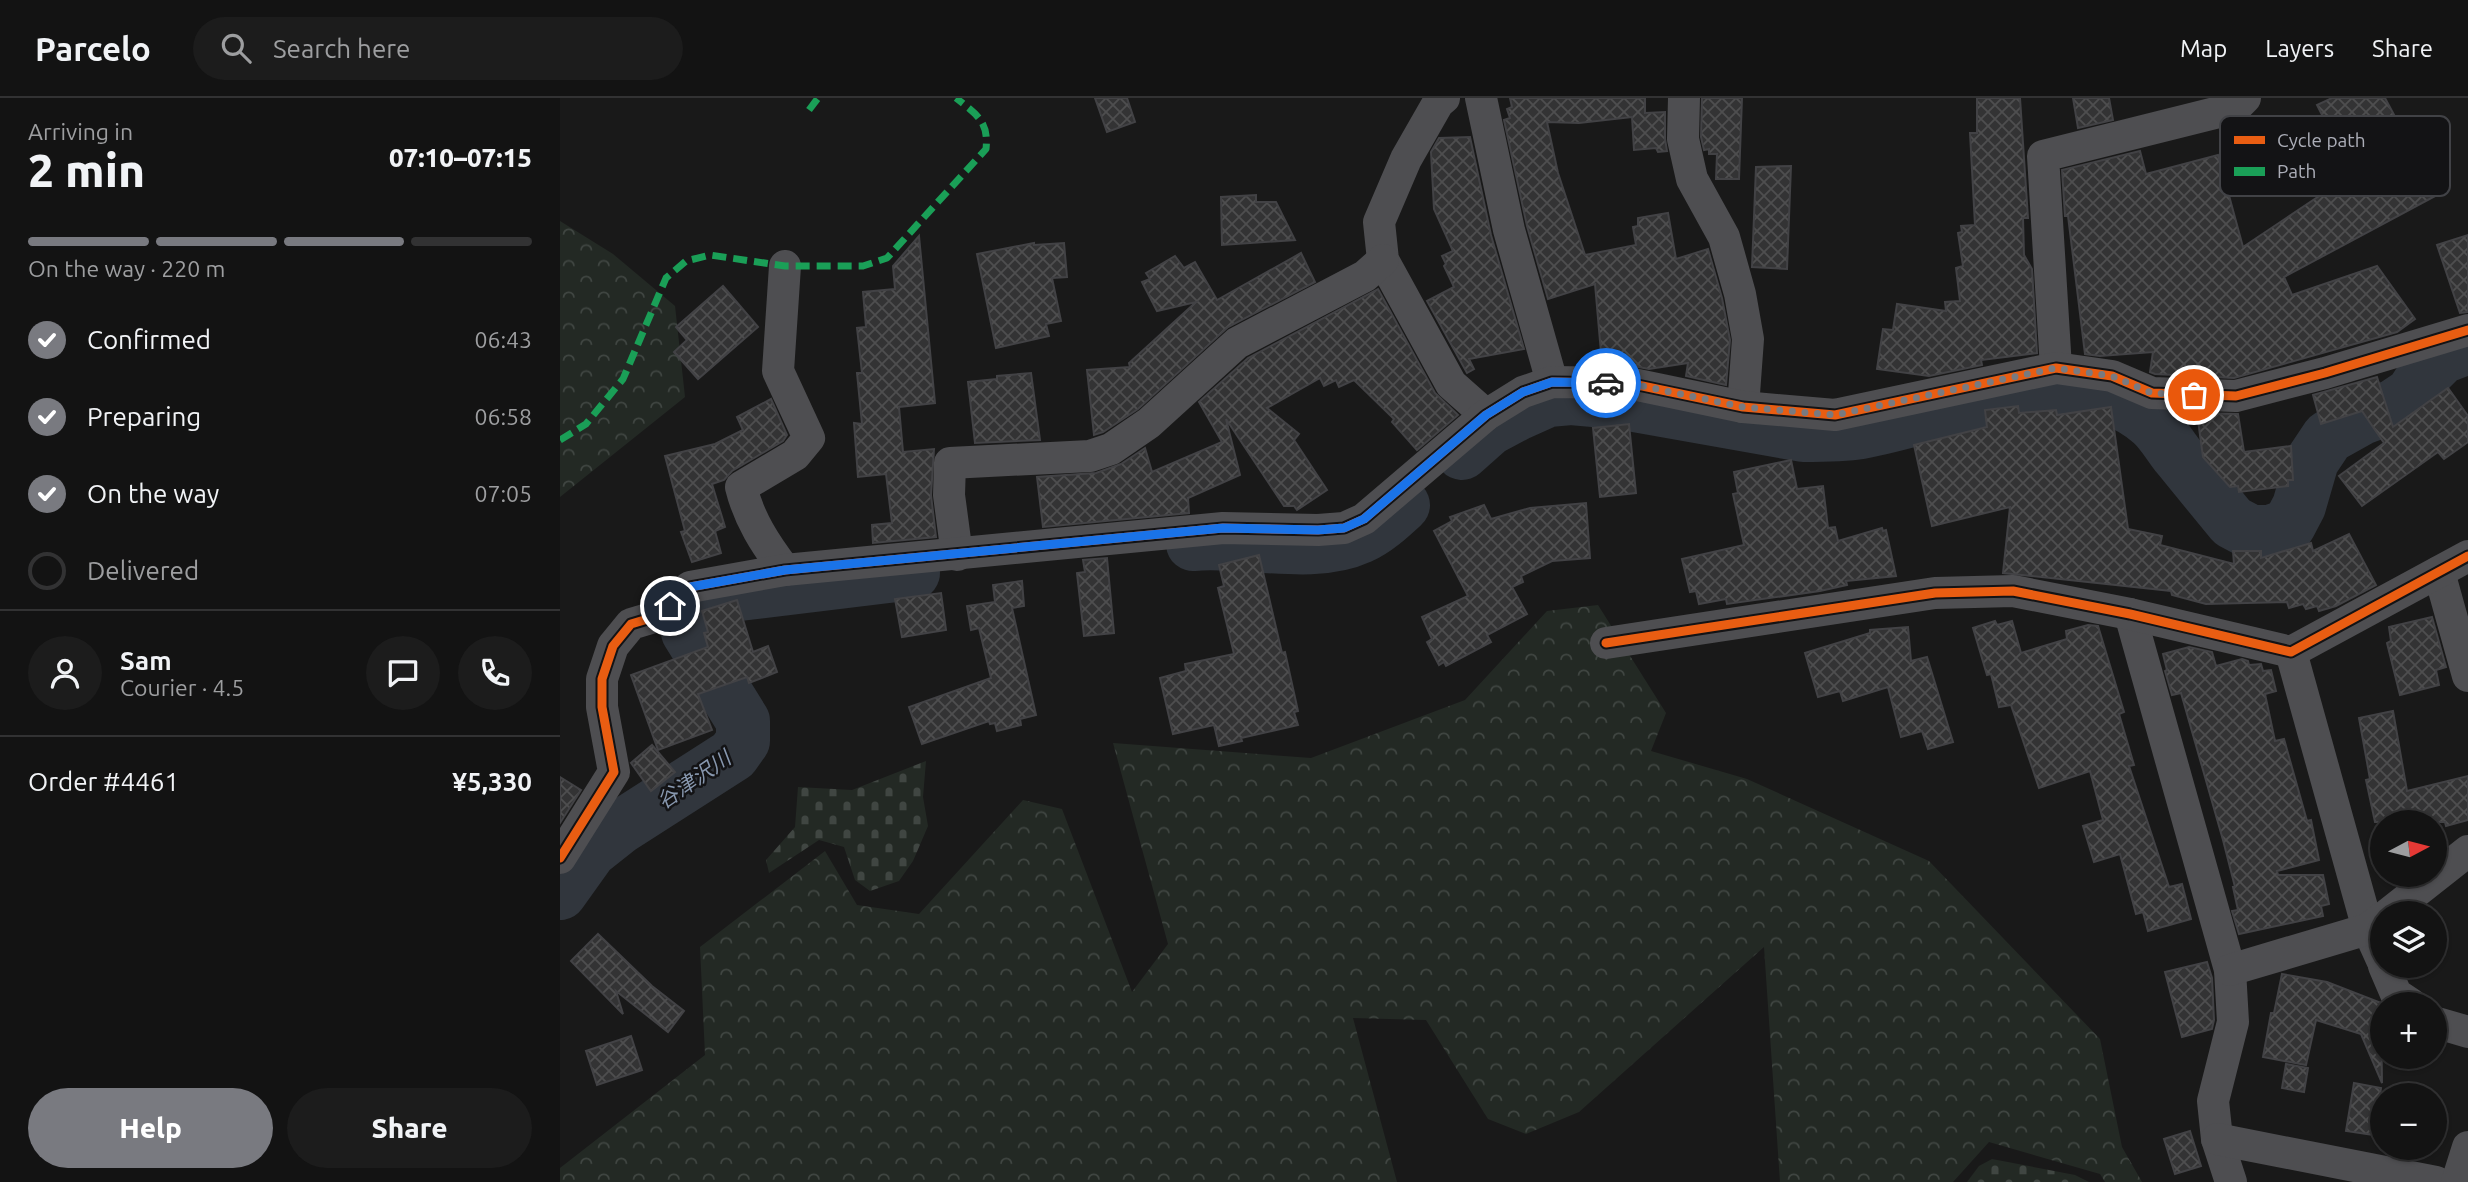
<!DOCTYPE html>
<html lang="en">
<head>
<meta charset="utf-8">
<style>
  body { margin:0; font-family:Ubuntu,"Noto Sans JP",sans-serif; background:#1c1c1c; color:#f1f3f6; height:100vh; display:flex; flex-direction:column; font-size:26px; white-space:nowrap }
  * { box-sizing:border-box; margin:0 }
  p { font-size:23px; color:#9d9ea0 }
  .icon { flex:none; width:38px; height:38px; fill:none; stroke:currentColor; stroke-width:2; stroke-linecap:round; stroke-linejoin:round }
  .map { position:relative; flex:1; overflow:hidden }
  .sheet { display:flex; flex-direction:column; background:#131313; width:560px }
  .sheet>* { flex:none }
  .needle { width:46px; rotate:83deg }
  .buttons { position:absolute; left:1810px; top:712px; display:grid; gap:14px }
  .buttons a { display:grid; place-items:center; width:77px; height:77px; border-radius:50%; background:#131313; box-shadow:0 2px 5px #0004,0 0 0 2px #323233; font-size:35px }
  .pin { position:absolute; display:grid; place-items:center; width:60px; height:60px; color:#fff; margin:-30px; border:4px solid #fff; border-radius:50%; box-shadow:0 2px 7px #0007 }
  .courier { position:absolute; display:grid; place-items:center; width:70px; height:70px; margin:-35px; border:5px solid #1a73e8; border-radius:50%; background:#fff; color:#222; box-shadow:0 2px 9px #0007 }
  .head em { font-style:normal; font-weight:800 }
  .head div { display:flex; flex-direction:column-reverse }
  .head { display:flex; align-items:center; justify-content:space-between; height:119px; padding:0 28px }
  h1 { font-size:46px; font-weight:800; line-height:52px }
  .bar { display:grid; grid-template-columns:repeat(4,1fr); gap:10px 7px; align-content:center; height:84px; padding:0 28px }
  .bar i { height:9px; border-radius:5px; background:#323233 }
  .bar .on { background:#797a80 }
  .bar p { grid-column:span 4 }
  .line { display:flex; align-items:center; gap:18px; padding:0 28px; border-top:2px solid #323233 }
  .line div { flex:1 }
  .round { display:grid; place-items:center; flex:none; width:74px; height:74px; border-radius:37px; background:#1c1c1c }
  ol { padding:0 28px; list-style:none }
  li { display:flex; align-items:center; gap:21px; height:77px }
  li p { margin-inline-start:auto }
  li .icon { padding:7px; border-radius:50%; background:#797a80; color:#fff; stroke-width:4 }
  li:last-child { color:#9d9ea0 }
  li i { width:38px; height:38px; border:4px solid #323233; border-radius:50% }
  .button { display:flex; gap:14px; margin-top:auto; padding:14px 28px }
  .button a { flex:1; height:80px; border-radius:42px; background:#797a80; color:#fff; font-size:28px; font-weight:800; line-height:80px; text-align:center }
  .button a+a { background:#1c1c1c; color:#f1f3f6 }
  header { display:flex; align-items:center; gap:42px; box-sizing:border-box; height:98px; padding:0 35px; background:#131313; border-bottom:2px solid #323233 }
  header strong { font-size:33px }
  nav { display:flex; gap:38px; margin-inline-start:auto; font-size:24px }
  .search { width:490px; height:63px; background:#1c1c1c; display:flex; align-items:center; gap:18px; box-sizing:border-box; padding:0 24px; border-radius:38px; color:#9d9ea0; font-size:26px }
  main { display:flex; flex:1; min-height:0 }
  .map>svg:first-child { display:block }
  .forest { fill:url(#forest-crowns) }
  .cemetery { fill:url(#cemetery-stones) }
  .lines { fill:none; stroke-linecap:round; stroke-linejoin:round }
  .river { stroke:#31363d; stroke-width:54 }
  .building { fill:url(#building-cross-hatch); stroke:#424245; stroke-width:2 }
  .minor { stroke:#4e4e51; stroke-width:32 }
  .quiet { stroke:#1a9f57; stroke-width:7; stroke-dasharray:14 7; stroke-linecap:butt }
  .cycleway-casing { stroke:#131315; stroke-width:13 }
  .cycleway { stroke:#e95d12; stroke-width:9 }
  .done { stroke:#797a80; stroke-width:7; stroke-dasharray:0 12.6 }
  .route { stroke:#1a73e8; stroke-width:9 }
  .labels { text-anchor:middle; stroke-width:5; stroke-linejoin:round; paint-order:stroke }
  .water-label { font-size:21px; font-style:italic; fill:#8797ae; stroke:#131315 }
  .key { fill:#131315; stroke:#414246; stroke-width:2 }
  .key-label { font-size:19px; fill:#acaeb8 }
</style>
</head>
<body>
<header>
<strong>Parcelo</strong>
<div class="search"><svg class="icon" aria-label="search" viewBox="0 0 24 24"><circle cx="10" cy="10" r="6"/><path d="M15 15l6 6"/></svg>Search here</div>
<nav><a>Map</a><a>Layers</a><a>Share</a></nav>
</header>
<main>
<section class="sheet">
<div class="head"><div><h1>2 min</h1><p>Arriving in</p></div><em>07:10–07:15</em></div>
<div class="bar"><i class="on"></i><i class="on"></i><i class="on"></i><i></i><p>On the way · 220 m</p></div>
<ol>
<li><svg class="icon" aria-label="check" viewBox="0 0 24 24"><path d="M5 12l5 5 9-10"/></svg>Confirmed<p>06:43</p></li>
<li><svg class="icon" aria-label="check" viewBox="0 0 24 24"><path d="M5 12l5 5 9-10"/></svg>Preparing<p>06:58</p></li>
<li><svg class="icon" aria-label="check" viewBox="0 0 24 24"><path d="M5 12l5 5 9-10"/></svg>On the way<p>07:05</p></li>
<li><i></i>Delivered</li>
</ol>
<div class="line" style="height:126px"><a class="round"><svg class="icon" aria-label="person" viewBox="0 0 24 24"><circle cx="12" cy="8" r="4"/><path d="M4 21q1-7 8-7t8 7"/></svg></a><div><b>Sam</b><p>Courier · 4.5</p></div><a class="round"><svg class="icon" aria-label="chat" viewBox="0 0 24 24"><path d="M4 5h16v11H9l-5 4z"/></svg></a><a class="round"><svg class="icon" aria-label="phone" viewBox="0 0 24 24"><path d="M5 4h4l2 5-3 2q2 4 5 5l2-3 5 2v4C11 20 4 13 5 4z"/></svg></a></div>
<div class="line" style="height:91px"><div>Order #4461</div><b>¥5,330</b></div>
<div class="button"><a>Help</a><a>Share</a></div>
</section>
<div class="map">
<svg width="1908" height="1084" viewBox="0 0 1908 1084">
  <defs>
    <pattern id="forest-crowns" width="20" height="18" patternUnits="userSpaceOnUse" patternTransform="scale(1.75)"><rect width="20" height="18" fill="#232924"/><path d="M2 6a3 3 0 1 1 6 0M12 15a3 3 0 1 1 6 0" fill="none" stroke="#404642"/></pattern>
    <pattern id="cemetery-stones" width="16" height="16" patternUnits="userSpaceOnUse" patternTransform="scale(1.75)"><rect width="16" height="16" fill="#232924"/><path d="M2 7V4a2 2 0 0 1 4 0v3zM10 15v-3a2 2 0 0 1 4 0v3z" fill="#404642"/></pattern>
    <pattern id="building-cross-hatch" width="8" height="8" patternUnits="userSpaceOnUse" patternTransform="scale(1.75)"><rect width="8" height="8" fill="#333334"/><path d="M0 0l8 8M0 8l8-8" fill="none" stroke="#4e4e4f"/></pattern>
  </defs>
  <rect width="100%" height="100%" fill="#191919"/>
  <g class="forest">
    <path d="M0,123L53,156L115,208L125,299L0,399Z"/>
    <path d="M1038,507L1106,615L1091,653L1187,681L1369,763L1540,941L1562,1049L1582,1084H1545L1540,1076L1429,1044L1393,1084H1220L1204,849L1019,1014L966,1036L928,1021L866,922L793,920L837,1084H0V1070L145,957L140,849L265,753L297,807L359,816L463,702L502,711L572,894L608,846L553,645L751,660L905,602L987,513Z"/>
  </g>
  <g class="cemetery">
    <path d="M366,663L363,699L368,728L353,763L339,783L310,793L295,782L284,749L259,742L209,775L206,762L235,729L238,689L292,692Z"/>
    <path d="M1432,1061L1515,1077L1529,1084H1407L1419,1068Z"/>
  </g>
  <g class="lines">
    <g class="river">
      <path d="M902,355L929,331L959,315L988,302L1011,300L1057,304L1243,337C1262,337 1282,337 1301,334C1388,319 1515,255 1592,325C1602,334 1610,348 1618,358C1636,380 1654,402 1672,424L1691,434H1710L1729,427L1739,408L1752,363L1768,339L1802,320L1834,308L1852,296L1865,276L1882,259L1908,249"/>
      <path d="M633,446C686,441 752,461 800,439C816,432 830,419 843,407"/>
      <path d="M0,795L30,753L59,730L173,657L183,643V623L128,534C132,507 147,505 171,497L353,475"/>
    </g>
  </g>
  <g class="building">
    <path d="M535,0H567L575,24L547,34Z"/>
    <path d="M950,0H1085V15L1105,14V41L1107,53L1098,54L1096,50L1074,52L1072,19L1019,25L987,24L998,75L1025,157L1076,147L1073,129L1078,128V120L1108,115L1116,161L1148,151L1162,200L1170,242L1166,287L1126,278L1128,265L1089,271L1068,267L1042,266L1035,186L988,201L967,128L944,22L950,20L947,11L952,9Z"/>
    <path d="M1142,0H1182L1179,81H1156L1157,56H1149V51L1144,52L1141,39Z"/>
    <path d="M1417,0H1460L1468,120H1463L1464,157L1472,171L1477,255L1421,262L1422,267L1369,278L1317,271L1323,231L1333,232L1337,206L1386,213L1385,204L1400,203L1396,170L1403,168L1398,135L1402,134L1401,128L1415,127L1410,35H1417Z"/>
    <path d="M1513,0H1549L1553,22L1518,30Z"/>
    <path d="M1772,0H1825L1877,97L1724,179L1732,197L1817,168L1855,221L1837,234L1674,280L1595,276L1590,274L1593,254L1540,258L1525,256L1508,118H1505L1502,72L1580,53L1586,76L1658,57L1683,149L1792,76L1757,7Z"/>
    <path d="M910,39L931,137L964,251L909,261L914,271L907,275L867,203L894,189L884,168L886,166L882,158L893,153L874,111L871,54L879,40Z"/>
    <path d="M1231,68L1227,171L1192,169L1196,69Z"/>
    <path d="M696,97V104H716L735,142L662,147L661,99Z"/>
    <path d="M1908,137V214L1900,215L1877,147Z"/>
    <path d="M359,138L375,305L339,309L343,354L374,351L371,397L376,439L313,445L312,427L332,425L326,376L298,379L294,325L302,326L297,275H302L297,230L306,229L303,194L335,191L333,168Z"/>
    <path d="M474,145V147L504,145L507,179L492,180L501,223L486,226L489,238L436,250L417,156Z"/>
    <path d="M741,155L755,184L668,229L578,311L543,334L534,337L527,272L570,269L569,265L636,204L597,213L582,184L590,181L586,175L615,158L624,170L635,164L657,202Z"/>
    <path d="M163,188L198,229L138,281L114,254L127,242L116,229Z"/>
    <path d="M818,191L875,295L898,317L857,352L832,324L834,321L794,282L779,289L776,282L764,288L760,280L707,310L739,336L734,342L767,392L737,412L734,408H724L666,321L680,377L628,400L629,415L483,429L477,379L536,375L561,366L585,350L592,374L662,344L639,304L688,260Z"/>
    <path d="M471,275L480,342L415,345L408,284L437,281V278Z"/>
    <path d="M1817,279L1833,329L1888,290L1908,318V344L1884,361L1878,354L1802,408L1779,378L1824,345L1802,313L1761,326L1753,297Z"/>
    <path d="M211,301L227,337L223,343L172,373L164,382L152,386L165,429L155,433L161,455L132,464L121,434L125,433L105,358L155,346L183,332L177,319Z"/>
    <path d="M1458,308L1459,315L1496,312L1497,317L1551,309L1568,431L1602,438L1600,447L1674,466L1673,453H1701V460L1751,445L1753,453L1789,436L1816,487L1776,508L1759,513L1757,508L1746,511L1743,506L1729,510L1727,504L1646,506L1612,497L1611,493L1443,475L1450,409L1372,428L1354,347L1427,329L1425,312Z"/>
    <path d="M1637,315L1678,316L1684,354L1731,348L1733,382H1728V388L1679,394L1678,388L1670,389L1643,359Z"/>
    <path d="M1069,326L1076,395L1040,399L1033,330Z"/>
    <path d="M1231,362L1237,391L1263,388L1268,430L1275,429L1278,443L1322,430L1323,433L1326,432L1336,478L1286,483L1287,487L1260,493L1167,506L1166,501L1139,506L1136,493L1130,494L1122,461L1184,447L1173,396L1178,395L1174,374Z"/>
    <path d="M1026,405L1030,460L992,463L961,478L963,484L952,489L967,516L927,537L931,544L886,568L884,564L879,567L867,544L872,541L862,519L908,498L874,433L892,423L890,419L924,407L931,421L970,410Z"/>
    <path d="M699,457L722,555L725,554L738,613L734,614L738,627L681,640L682,643L659,648L654,627L613,636L600,580L626,573L625,566L674,556L658,490L664,488L659,467Z"/>
    <path d="M547,460L554,535L524,538L517,475L525,474L523,462Z"/>
    <path d="M462,483L464,508L452,510L476,617L460,621L461,627L437,633L435,625L430,626L429,623L362,646L349,609L431,580L419,530L411,532L407,508L435,504L433,487Z"/>
    <path d="M381,495L386,532L342,539L335,501Z"/>
    <path d="M177,502L193,554L208,548L217,574L189,585L187,579L138,596L152,632L98,652L71,577L148,549L144,535L148,534L142,513Z"/>
    <path d="M1872,519L1886,569L1876,572L1879,587L1840,597L1827,545L1831,543L1829,529Z"/>
    <path d="M1435,523L1437,527L1452,523L1461,555L1507,541L1506,533L1528,527L1538,528L1564,614L1559,616L1574,667L1569,668L1609,789L1622,786L1631,821L1588,833L1583,814L1576,816L1560,756L1534,764L1523,728L1543,722L1530,673L1479,690L1451,607L1439,609L1431,576L1427,577L1413,530Z"/>
    <path d="M1348,529L1351,563L1367,559L1393,644L1368,651L1362,633L1341,639L1328,589L1283,603L1280,593L1258,599L1245,555L1310,535V532Z"/>
    <path d="M1629,549L1652,554L1656,568L1682,561L1688,563L1689,567L1701,566L1703,573L1711,572L1716,593L1705,596L1715,643L1724,641L1747,723L1751,722L1759,762L1717,773L1718,777H1763L1769,806L1761,808L1763,818L1679,836L1672,813L1678,812L1673,789H1675L1663,742L1621,595L1612,597L1605,573L1607,572L1603,556Z"/>
    <path d="M1833,613L1847,693L1908,678V722L1886,728L1885,724H1815L1806,682L1810,681L1799,620Z"/>
    <path d="M92,647L115,674L91,693L71,665Z"/>
    <path d="M0,679L21,692L0,725Z"/>
    <path d="M38,836L92,888L124,913L108,934L56,893L63,916L11,863Z"/>
    <path d="M1647,864L1652,880L1654,922L1652,931L1622,939L1605,874Z"/>
    <path d="M1722,876L1767,884L1821,905L1822,985L1801,936L1756,922L1746,967L1703,959L1711,915H1714Z"/>
    <path d="M71,938L82,972L37,987L26,953Z"/>
    <path d="M1726,966L1748,970L1744,994L1722,990Z"/>
    <path d="M1794,985L1821,990L1814,1037L1786,1033Z"/>
    <path d="M1630,1033L1641,1068L1615,1076L1604,1041Z"/>
  </g>
  <g class="lines">
    <g class="minor">
      <path d="M884,0L878,5L846,61L819,124L823,162L891,286L926,317"/>
      <path d="M921,0L949,132L992,284"/>
      <path d="M1124,0L1123,41L1132,81L1164,139L1180,196L1188,241L1183,309"/>
      <path d="M1496,270L1483,58L1675,10L1685,0"/>
      <path d="M397,457L389,397L390,365L530,358L551,351L589,325L677,245L805,178L823,162"/>
      <path d="M225,472C205,446 189,421 181,389L235,357L249,340L218,273L225,168"/>
      <path d="M1879,474L1908,578"/>
      <path d="M1570,516L1670,872L1673,924L1653,1003L1657,1041L1671,1084"/>
      <path d="M1046,545L1375,495L1453,493L1570,516L1731,554L1908,458"/>
      <path d="M1731,554L1808,831L1822,862"/>
      <path d="M0,760L54,674L42,609V581L53,548L71,526L91,520L130,489L225,472L663,430L758,432L784,430L804,421L926,317L963,294L992,284L1068,285L1183,309L1275,317L1496,270L1552,278L1592,295L1676,298L1765,275L1908,232"/>
      <path d="M1828,816L1908,753"/>
      <path d="M1824,868L1836,896L1851,906"/>
      <path d="M1670,872L1808,831L1822,820"/>
      <path d="M1874,924L1908,934"/>
      <path d="M1657,1041L1876,1084"/>
      <path d="M1897,1084L1908,1049"/>
    </g>
    <g class="quiet">
      <path d="M249,12L258,0"/>
      <path d="M0,342L26,326L63,281L106,180L126,163L150,157L225,168H303L327,160L426,51C429,23 416,16 396,0"/>
    </g>
    <g class="cycleway-casing">
      <g id="cycleway">
        <path d="M1046,545L1375,495L1453,493L1570,516L1731,554L1908,458"/>
        <path d="M0,760L54,674L42,609V581L53,548L71,526L91,520L130,489L225,472L663,430L758,432L784,430L804,421L926,317L963,294L992,284L1068,285L1183,309L1275,317L1496,270L1552,278L1592,295L1676,298L1765,275L1908,232"/>
      </g>
    </g>
    <use href="#cycleway" class="cycleway"/>
  </g>
  <g class="lines">
    <path class="done" d="M1046,285H1068L1183,309L1275,317L1496,270L1552,278L1592,295L1634,297"/>
    <path class="route" d="M110,508L130,489L225,472L663,430L758,432L784,430L804,421L926,317L963,294L992,284L1046,285"/>
  </g>
  <g class="labels">
    <g class="water-label">
      <text transform="translate(134 682) rotate(-35)" y="7">谷津沢川</text>
    </g>
  </g>
  <rect x="1660" y="18" width="230" height="80" rx="10" class="key"/>
  <rect x="1674" y="38" width="31" height="8" fill="#e95d12"/>
  <rect x="1674" y="69" width="31" height="9" fill="#1a9f57"/>
  <g class="key-label">
    <text x="1717" y="49">Cycle path</text>
    <text x="1717" y="80">Path</text>
  </g>
</svg>
<div class="buttons">
<a><svg class="needle" viewBox="-14 -14 28 28"><path d="M0-13l5 13h-10z" fill="#e53935"/><path d="M0 13l5-13h-10z" fill="#9d9ea0"/></svg></a>
<a><svg class="icon" aria-label="layers" viewBox="0 0 24 24"><path d="M12 4l9 5-9 5-9-5zM3 14l9 5 9-5"/></svg></a>
<a>+</a>
<a>−</a>
</div>
<div class="pin" style="left:1634px;top:297px;background:#ea580c"><svg class="icon" aria-label="bag" viewBox="0 0 24 24"><path d="M5 8h14l-1 12H6zM9 8a3 3 0 0 1 6 0"/></svg></div>
<div class="pin" style="left:110px;top:508px;background:#1f2937"><svg class="icon" aria-label="home" viewBox="0 0 24 24"><path d="M3 11l9-7 9 7M6 9v11h12V9"/></svg></div>
<div class="courier" style="left:1046px;top:285px"><svg class="icon" aria-label="car" viewBox="0 0 24 24"><path d="M5 17H2v-5l4-1 3-4h7l3 4 3 1v5h-3M9 17h6M6 11h13"/><circle cx="7" cy="17" r="2"/><circle cx="17" cy="17" r="2"/></svg></div>
</div>
</main>
</body>
</html>
